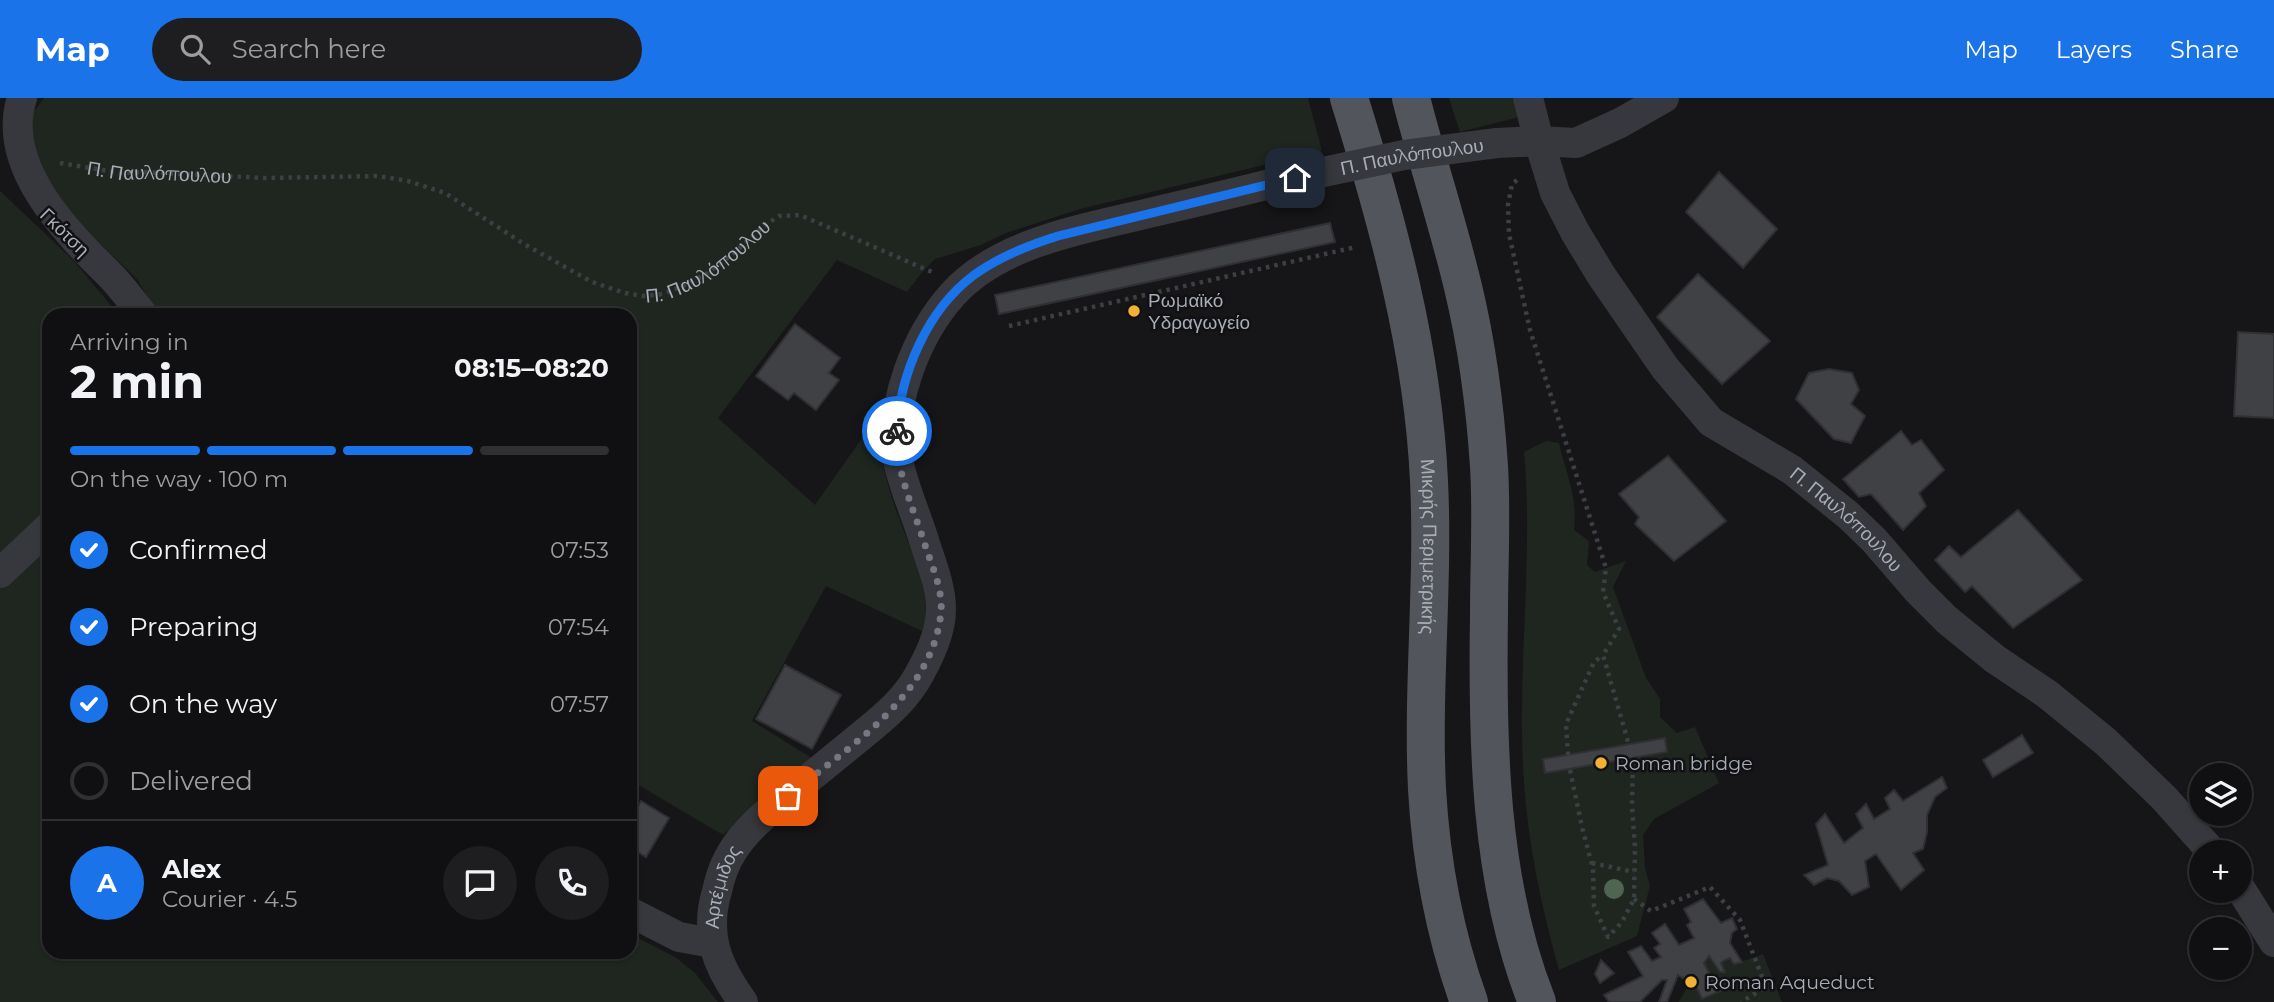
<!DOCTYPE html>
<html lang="en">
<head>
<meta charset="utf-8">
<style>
  body { margin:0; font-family:Montserrat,sans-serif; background:#1e1e20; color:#f1f3f6; height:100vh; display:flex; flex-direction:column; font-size:26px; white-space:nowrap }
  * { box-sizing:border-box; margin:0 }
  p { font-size:23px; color:#9c9d9f }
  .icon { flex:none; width:38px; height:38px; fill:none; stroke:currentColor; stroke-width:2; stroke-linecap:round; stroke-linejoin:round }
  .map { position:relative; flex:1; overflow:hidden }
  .drawer { position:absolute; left:42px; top:210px; width:595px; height:651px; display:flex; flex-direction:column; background:#101012; border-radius:21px; box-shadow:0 2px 5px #0004,0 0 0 2px #303032 }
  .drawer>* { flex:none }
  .fabs { position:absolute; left:2189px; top:665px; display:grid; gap:14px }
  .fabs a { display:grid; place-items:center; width:63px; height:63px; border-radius:50%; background:#101012; box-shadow:0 2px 5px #0004,0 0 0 2px #303032; font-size:35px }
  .pin { position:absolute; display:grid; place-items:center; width:60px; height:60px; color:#fff; margin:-30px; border-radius:14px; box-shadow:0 4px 10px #0006 }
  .courier { position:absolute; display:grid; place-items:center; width:70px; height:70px; margin:-35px; border:5px solid #1a73e8; border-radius:50%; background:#fff; color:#222; box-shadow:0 2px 9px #0007 }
  .headline em { font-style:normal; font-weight:700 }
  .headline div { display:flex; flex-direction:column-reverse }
  .headline { display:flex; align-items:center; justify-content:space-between; height:119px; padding:0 28px }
  h1 { font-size:46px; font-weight:700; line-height:52px }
  .bar { display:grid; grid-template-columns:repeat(4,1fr); gap:10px 7px; align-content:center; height:84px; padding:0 28px }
  .bar i { height:9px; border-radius:5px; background:#303032 }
  .bar .current { background:#1a73e8 }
  .bar p { grid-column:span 4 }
  .line { display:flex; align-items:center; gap:18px; padding:0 28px; border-top:2px solid #303032 }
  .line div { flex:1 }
  .round { display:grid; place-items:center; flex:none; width:74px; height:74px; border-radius:37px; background:#1e1e20 }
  ol { padding:0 28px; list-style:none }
  li { display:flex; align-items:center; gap:21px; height:77px }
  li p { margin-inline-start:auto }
  li .icon { padding:7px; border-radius:50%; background:#1a73e8; color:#fff; stroke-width:4 }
  li:last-child { color:#9c9d9f }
  li i { width:38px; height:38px; border:4px solid #303032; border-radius:50% }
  header { display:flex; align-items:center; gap:42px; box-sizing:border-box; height:98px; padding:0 35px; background:#1a73e8; color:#fff }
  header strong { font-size:33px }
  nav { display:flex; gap:38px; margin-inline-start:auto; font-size:24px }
  .search { width:490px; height:63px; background:#1e1e20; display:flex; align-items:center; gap:18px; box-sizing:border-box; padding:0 24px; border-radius:38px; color:#9c9d9f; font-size:26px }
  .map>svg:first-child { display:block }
  .green { fill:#1e261f }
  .building { fill:#404145; stroke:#303034; stroke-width:2 }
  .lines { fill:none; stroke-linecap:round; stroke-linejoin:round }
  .path { stroke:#3d3f44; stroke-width:4.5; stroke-dasharray:3.5 5; stroke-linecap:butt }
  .street { stroke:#37383d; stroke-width:30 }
  .primary { stroke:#53555c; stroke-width:38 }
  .street-bridge { stroke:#37383d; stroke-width:30 }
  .tree { fill:#506452 }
  .done { stroke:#757880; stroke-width:7; stroke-dasharray:0 12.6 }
  .route { stroke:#1a73e8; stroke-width:9 }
  .poi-dot { fill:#f2b134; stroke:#111113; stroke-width:2.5 }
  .labels { text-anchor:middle; stroke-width:5; stroke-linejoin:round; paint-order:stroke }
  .street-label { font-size:19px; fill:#a8adb8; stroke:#111113 }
  .poi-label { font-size:19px; fill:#a8adb8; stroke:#111113; text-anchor:start }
</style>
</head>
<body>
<header>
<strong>Map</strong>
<div class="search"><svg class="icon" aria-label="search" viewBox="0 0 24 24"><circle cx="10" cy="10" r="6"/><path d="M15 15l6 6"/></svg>Search here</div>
<nav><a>Map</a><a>Layers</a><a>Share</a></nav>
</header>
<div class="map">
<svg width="2274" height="904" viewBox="0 0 2274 904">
  <rect width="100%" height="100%" fill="#161618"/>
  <g class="green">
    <path d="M44,0H1308L1322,53L1080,111L1006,135L981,147L935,161L920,177L907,194L837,162L718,320L815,407L879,316C878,345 883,370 891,397C904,441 934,488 924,534L826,488L752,623L815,662L723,737L630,682V217H158L137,181L71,118L20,46L33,15Z"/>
    <path d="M1449,0H1513L1519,19L1460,34Z"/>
    <path d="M0,93L73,162L119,217H49V411L0,457Z"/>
    <path d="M1546,343L1559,345C1566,377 1578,397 1574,432L1589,443L1587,467L1595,474L1626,463L1613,489L1646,580L1660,601V619L1677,635L1695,629L1719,685L1654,721L1643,737L1645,770L1650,788L1637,838L1559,872C1542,811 1528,747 1524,684C1516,575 1534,464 1524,354Z"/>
    <path d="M49,448V854H630V836L675,859L695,875L718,904H0V490Z"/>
    <path d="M1763,856L1782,904H1679L1690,884L1697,890L1702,901L1725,891L1716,889L1704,865L1709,858L1720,873L1724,874L1721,865L1730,860L1735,866Z"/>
  </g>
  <g class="building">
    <path d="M1719,74L1777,131L1743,170L1686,114Z"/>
    <path d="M1330,125L1335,144L999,216L995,197Z"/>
    <path d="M1698,176L1770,243L1722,286L1657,219Z"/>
    <path d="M795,226L840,260L829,275L839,282L816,312L794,295L788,302L756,278Z"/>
    <path d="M2238,234L2274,236V320L2234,318Z"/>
    <path d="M1829,271L1852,275L1859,292L1851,306L1865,318L1851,345L1834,341L1796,301L1809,275Z"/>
    <path d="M1901,333L1912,347L1921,342L1944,372L1919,395L1926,408L1903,432L1871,396L1859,399L1843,381Z"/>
    <path d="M1668,358L1726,423L1674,463L1635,426L1639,419L1619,396Z"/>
    <path d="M2018,412L2082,482L2013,530L1972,488L1965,494L1935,462L1949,448L1961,459Z"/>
    <path d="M785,567L841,597L812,651L756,621Z"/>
    <path d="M2022,637L2033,655L1993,679L1983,662Z"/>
    <path d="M1665,640L1667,654L1545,675L1543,661Z"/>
    <path d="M1942,679L1947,690L1935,699L1927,717V734L1923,751L1913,755L1924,772L1901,792L1876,756L1865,763L1869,789L1852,797L1839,783L1827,780L1814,787L1804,777L1828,767L1816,726L1825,716L1844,745L1863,730L1856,716L1866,706L1874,721L1890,711L1885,700L1894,692L1903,703Z"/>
    <path d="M641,703L669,720L646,759L630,749V721Z"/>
    <path d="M1703,801L1721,825L1732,820L1737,831L1732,835L1730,845L1742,864L1734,866L1730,860L1725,862L1721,865L1725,874H1720L1709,858L1704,865L1716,889L1722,886L1725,891L1702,901L1697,890L1678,877L1667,904H1659L1667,882H1662L1640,904H1609L1604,897L1643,878L1628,854L1641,848L1652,863L1661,859L1654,850L1660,846L1652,835L1665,826L1679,847L1694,840L1687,827L1691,824L1684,811Z"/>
    <path d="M1601,862L1614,875L1600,885L1595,876Z"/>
  </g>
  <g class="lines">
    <g class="path">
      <path id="s1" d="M60,65L121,75L145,74L265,80L378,78L408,83L445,95L524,146L592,184L625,195L643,198L663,196L683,188L708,175L736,153L765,127L779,118L800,117L932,174"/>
      <path d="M1517,82L1512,86L1508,107L1509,136L1530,232L1606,470L1603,494L1619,531L1603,557L1629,647"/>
      <path d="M1009,228L1356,149"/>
      <path d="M1568,657L1566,626L1594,564L1603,557"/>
      <path d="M1570,672L1582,729L1593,771L1594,808L1608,839L1622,824L1634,801L1635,750L1632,708L1633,661"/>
      <path d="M1592,765L1634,774"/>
      <path d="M1634,801L1651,813L1710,789L1740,822L1766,889L1741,904"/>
    </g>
    <g class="street">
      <path d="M22,0C0,67 66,134 109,176C121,188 132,203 143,217"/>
      <path d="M1528,0L1539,43L1576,45L1620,25L1664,0"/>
      <path id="s2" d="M1497,45L1539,43L1555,95L1575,134L1601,177L1665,270L1711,324L1792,372L1848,417L1874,442L1918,493L1947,522L1995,561L2047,596L2106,644L2164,700L2212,754"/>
      <path d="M0,475L49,429"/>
      <path d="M2240,790L2274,844"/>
      <path d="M630,814L679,839L713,845"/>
      <path id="s3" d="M743,904C717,868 704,837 717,793C720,779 725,765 732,754C748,728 773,710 796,691C817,674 839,656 861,638C884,619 907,601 921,573C931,555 941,532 941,511C941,486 929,460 922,436C914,412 903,387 898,362C889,307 916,237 953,196C1000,144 1084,131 1149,115C1198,104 1246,92 1295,80"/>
    </g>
    <g class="primary">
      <path id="s4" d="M1349,0C1388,125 1423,252 1429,383C1434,486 1422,589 1427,691C1431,762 1445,837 1469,904"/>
      <path d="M1411,0C1427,63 1448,126 1463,189C1477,247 1485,308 1489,368C1492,417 1489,467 1489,516C1487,644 1489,784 1537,904"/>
    </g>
    <path class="street-bridge" id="s5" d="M1295,80L1404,57L1497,45"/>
  </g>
  <circle class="tree" cx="1614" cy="791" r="10"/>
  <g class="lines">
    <path class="done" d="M788,698C847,650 933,598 941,514C943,492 932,468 925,447C914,412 894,369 897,333"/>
    <path class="route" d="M897,333C900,276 927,212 974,177C999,159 1029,147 1058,138L1295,80"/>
  </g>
  <g class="poi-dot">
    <circle cx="1134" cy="213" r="7"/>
    <circle cx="1601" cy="665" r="7"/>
    <circle cx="1691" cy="884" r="7"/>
  </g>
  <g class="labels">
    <g class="street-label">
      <text dy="7" stroke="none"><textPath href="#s5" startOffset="119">Π. Παυλόπουλου</textPath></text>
      <text dy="7" stroke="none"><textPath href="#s1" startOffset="100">Π. Παυλόπουλου</textPath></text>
      <text transform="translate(65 134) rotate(44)" y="7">Γκότση</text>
      <text dy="7" stroke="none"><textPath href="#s1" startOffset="688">Π. Παυλόπουλου</textPath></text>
      <text dy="7" stroke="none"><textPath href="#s2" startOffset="542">Π. Παυλόπουλου</textPath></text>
      <text dy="7" stroke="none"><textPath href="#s4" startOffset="458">Μικρής Περιμετρικής</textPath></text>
      <text dy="7" stroke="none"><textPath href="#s3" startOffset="124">Αρτέμιδος</textPath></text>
    </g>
    <g class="poi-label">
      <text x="1148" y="209">Ρωμαϊκό<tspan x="1148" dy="22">Υδραγωγείο</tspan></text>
      <text x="1615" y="672">Roman bridge</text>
      <text x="1705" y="891">Roman Aqueduct</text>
    </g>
  </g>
</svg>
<div class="fabs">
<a><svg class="icon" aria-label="layers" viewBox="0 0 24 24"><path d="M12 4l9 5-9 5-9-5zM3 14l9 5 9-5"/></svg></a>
<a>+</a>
<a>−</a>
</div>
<div class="pin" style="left:788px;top:698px;background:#ea580c"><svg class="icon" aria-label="bag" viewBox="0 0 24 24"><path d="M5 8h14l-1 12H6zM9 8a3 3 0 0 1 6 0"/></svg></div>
<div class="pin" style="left:1295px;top:80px;background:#1f2937"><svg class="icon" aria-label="home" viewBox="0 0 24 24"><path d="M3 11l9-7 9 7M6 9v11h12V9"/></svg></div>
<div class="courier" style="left:897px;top:333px"><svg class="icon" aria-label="bike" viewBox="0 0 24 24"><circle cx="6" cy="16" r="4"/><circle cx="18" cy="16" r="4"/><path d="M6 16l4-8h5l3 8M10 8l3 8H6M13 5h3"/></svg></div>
<section class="drawer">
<div class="headline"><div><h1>2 min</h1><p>Arriving in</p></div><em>08:15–08:20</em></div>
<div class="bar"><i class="current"></i><i class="current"></i><i class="current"></i><i></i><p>On the way · 100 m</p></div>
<ol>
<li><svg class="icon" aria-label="check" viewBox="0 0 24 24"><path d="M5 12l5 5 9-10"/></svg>Confirmed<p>07:53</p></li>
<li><svg class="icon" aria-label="check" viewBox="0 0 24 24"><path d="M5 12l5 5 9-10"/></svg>Preparing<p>07:54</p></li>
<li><svg class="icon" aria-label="check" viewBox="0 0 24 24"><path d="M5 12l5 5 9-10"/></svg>On the way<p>07:57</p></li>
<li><i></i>Delivered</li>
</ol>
<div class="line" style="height:126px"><b class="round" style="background:#1a73e8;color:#fff">A</b><div><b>Alex</b><p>Courier · 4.5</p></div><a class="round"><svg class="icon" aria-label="chat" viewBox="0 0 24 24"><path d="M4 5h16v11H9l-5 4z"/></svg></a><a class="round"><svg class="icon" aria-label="phone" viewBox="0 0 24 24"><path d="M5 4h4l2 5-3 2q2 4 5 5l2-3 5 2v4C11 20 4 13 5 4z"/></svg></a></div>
</section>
</div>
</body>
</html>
